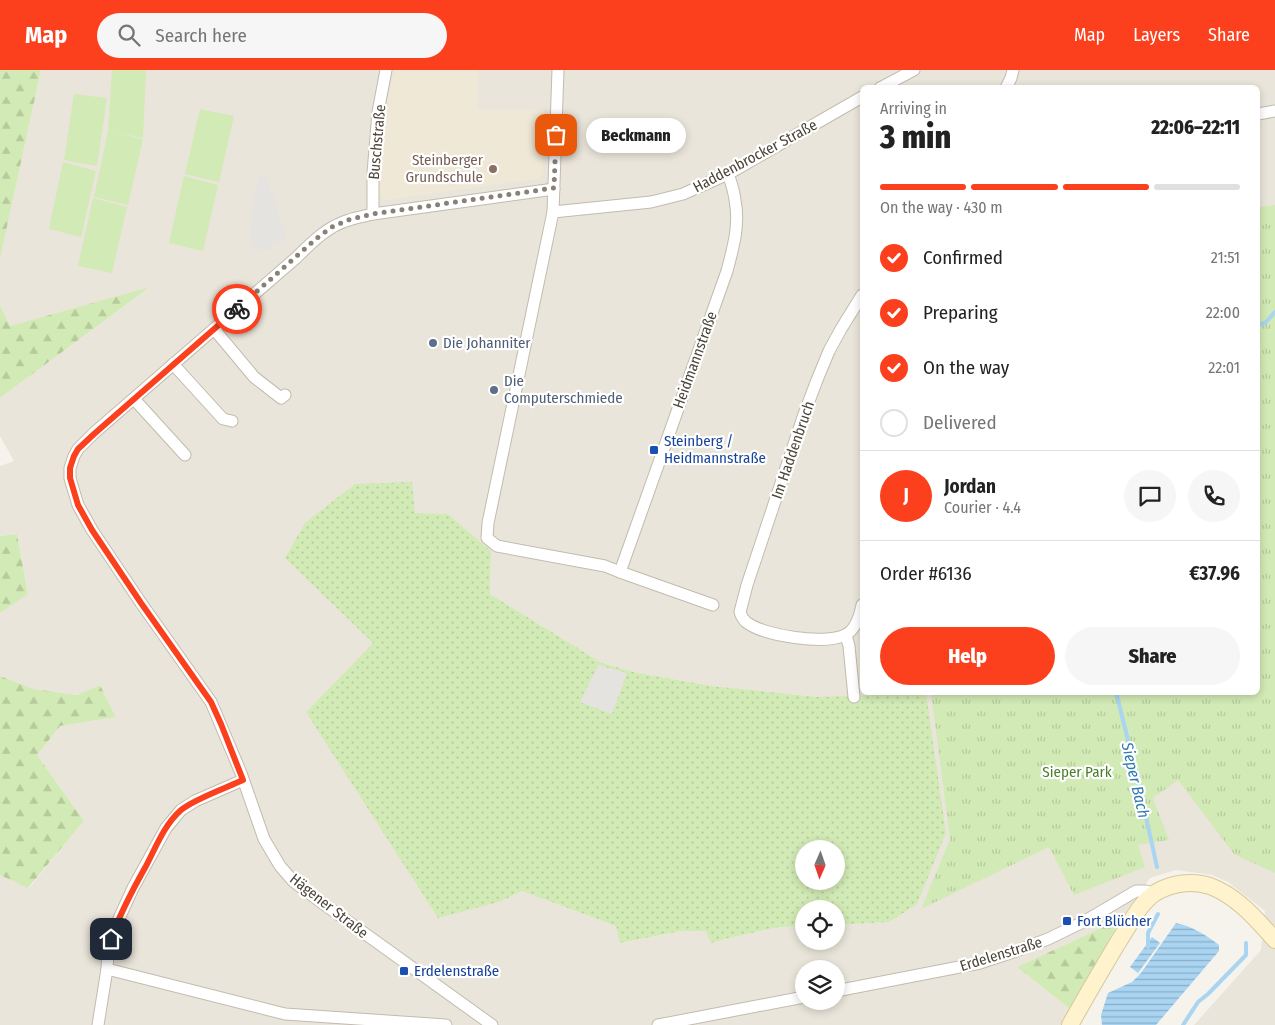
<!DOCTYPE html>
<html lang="en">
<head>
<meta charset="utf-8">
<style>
  body { margin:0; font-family:"Fira Sans Condensed",sans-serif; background:#f6f6f6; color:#222; height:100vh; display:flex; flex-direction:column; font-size:19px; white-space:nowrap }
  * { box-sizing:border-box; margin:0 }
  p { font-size:16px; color:#767676 }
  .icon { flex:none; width:28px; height:28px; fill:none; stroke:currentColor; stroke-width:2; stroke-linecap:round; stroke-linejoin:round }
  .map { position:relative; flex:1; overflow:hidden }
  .details { position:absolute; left:860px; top:15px; width:400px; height:610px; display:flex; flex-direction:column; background:#fff; border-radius:8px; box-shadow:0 2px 8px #0003 }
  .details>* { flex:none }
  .needle { width:32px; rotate:182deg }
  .buttons { position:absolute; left:795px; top:770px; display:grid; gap:10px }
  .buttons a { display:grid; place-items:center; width:50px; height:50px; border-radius:50%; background:#fff; box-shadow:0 2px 8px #0003; font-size:25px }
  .pin { position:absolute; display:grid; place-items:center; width:42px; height:42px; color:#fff; margin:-21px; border-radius:10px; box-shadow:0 2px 8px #0006 }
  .courier { position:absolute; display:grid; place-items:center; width:50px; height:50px; margin:-25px; border:4px solid #fc3f1d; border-radius:50%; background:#fff; color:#222; box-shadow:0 1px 6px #0007 }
  .bubble { position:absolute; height:35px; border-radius:18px; background:#fff; box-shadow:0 2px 8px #0003; font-size:16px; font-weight:800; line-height:35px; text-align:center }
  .summary em { font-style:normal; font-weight:800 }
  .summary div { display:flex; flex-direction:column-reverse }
  .summary { display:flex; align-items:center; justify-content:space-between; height:85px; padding:0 20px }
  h1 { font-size:32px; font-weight:800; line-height:38px }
  .bar { display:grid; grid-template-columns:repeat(4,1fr); gap:8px 5px; align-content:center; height:60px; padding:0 20px }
  .bar i { height:6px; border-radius:4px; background:#e0e0e0 }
  .bar .active { background:#fc3f1d }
  .bar p { grid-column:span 4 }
  .line { display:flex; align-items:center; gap:12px; padding:0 20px; border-top:1px solid #e0e0e0 }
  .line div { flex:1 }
  .round { display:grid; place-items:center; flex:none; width:52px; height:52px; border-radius:26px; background:#f6f6f6 }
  ol { padding:0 20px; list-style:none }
  li { display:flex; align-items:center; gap:15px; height:55px }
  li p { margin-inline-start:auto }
  li .icon { padding:5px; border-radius:50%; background:#fc3f1d; color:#fff; stroke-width:4 }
  li:last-child { color:#767676 }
  li i { width:28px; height:28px; border:2px solid #e0e0e0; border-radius:50% }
  .button { display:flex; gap:10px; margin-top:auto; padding:10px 20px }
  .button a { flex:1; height:58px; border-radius:30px; background:#fc3f1d; color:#fff; font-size:20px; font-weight:800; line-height:58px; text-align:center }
  .button a+a { background:#f6f6f6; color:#222 }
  header { display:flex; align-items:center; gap:30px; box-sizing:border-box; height:70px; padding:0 25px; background:#fc3f1d; color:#fff }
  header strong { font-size:24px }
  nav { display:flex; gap:28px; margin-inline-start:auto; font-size:18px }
  .search { width:350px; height:45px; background:#f6f6f6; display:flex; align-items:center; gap:12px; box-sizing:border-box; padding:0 18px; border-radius:28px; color:#767676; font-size:19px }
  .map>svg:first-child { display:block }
  .residential { fill:#eae5da; fill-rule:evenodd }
  .education { fill:#efe8d6 }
  .grass { fill:url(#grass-tufts) }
  .forest { fill:url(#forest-firs) }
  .garden { fill:url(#garden-dots); fill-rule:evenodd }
  .pitch { fill:#d2eab5 }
  .parking { fill:#e5e3e0 }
  .water { fill:url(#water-rules) }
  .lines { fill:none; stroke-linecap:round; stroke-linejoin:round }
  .stream { stroke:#a9d4f2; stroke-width:4 }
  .minor-casing { stroke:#c2bbae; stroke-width:13 }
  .secondary-casing { stroke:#d6c79b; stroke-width:18 }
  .minor { stroke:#fff; stroke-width:11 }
  .secondary { stroke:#fff3cd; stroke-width:16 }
  .done { stroke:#878178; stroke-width:5; stroke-dasharray:0 9 }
  .route { stroke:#fc3f1d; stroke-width:6 }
  .education-dot { fill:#8d6e63; stroke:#fff; stroke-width:2 }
  .service-dot { fill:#5c6f8a; stroke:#fff; stroke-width:2 }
  .transit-dot { fill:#1a4fb4; stroke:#fff; stroke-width:2 }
  .labels { text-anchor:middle; stroke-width:4.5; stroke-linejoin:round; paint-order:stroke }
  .street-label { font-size:15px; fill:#4b4439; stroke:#fff }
  .education-label { font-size:15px; fill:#785e54; stroke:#fff; text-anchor:end }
  .service-label { font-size:15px; fill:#4e5e75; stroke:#fff; text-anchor:start }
  .transit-label { font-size:15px; fill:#164399; stroke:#fff; text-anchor:start }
  .park-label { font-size:15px; fill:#4a7f2a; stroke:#fff }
  .water-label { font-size:16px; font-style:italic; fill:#2e7ab2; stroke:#fff }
</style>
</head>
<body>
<header>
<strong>Map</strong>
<div class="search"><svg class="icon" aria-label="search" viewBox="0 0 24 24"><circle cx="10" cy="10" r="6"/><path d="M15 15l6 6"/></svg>Search here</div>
<nav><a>Map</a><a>Layers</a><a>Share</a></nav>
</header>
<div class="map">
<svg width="1275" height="955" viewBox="0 0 1275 955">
  <defs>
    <pattern id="grass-tufts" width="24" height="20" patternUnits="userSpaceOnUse" patternTransform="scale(1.25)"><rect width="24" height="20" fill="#d2eab5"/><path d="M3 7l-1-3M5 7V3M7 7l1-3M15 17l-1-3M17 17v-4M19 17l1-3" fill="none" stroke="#b6ca9c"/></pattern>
    <pattern id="forest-firs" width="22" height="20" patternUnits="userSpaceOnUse" patternTransform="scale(1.25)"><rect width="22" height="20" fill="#d2eab5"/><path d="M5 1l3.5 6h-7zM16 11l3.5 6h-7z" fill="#b6ca9c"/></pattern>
    <pattern id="garden-dots" width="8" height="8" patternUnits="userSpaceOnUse" patternTransform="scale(1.25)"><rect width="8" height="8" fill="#d2eab5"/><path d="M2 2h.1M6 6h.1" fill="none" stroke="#b6ca9c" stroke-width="1.8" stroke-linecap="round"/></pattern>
    <pattern id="water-rules" width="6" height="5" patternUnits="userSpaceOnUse" patternTransform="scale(1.25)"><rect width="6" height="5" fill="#a9d4f2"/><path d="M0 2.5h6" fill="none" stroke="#8caec5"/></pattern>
  </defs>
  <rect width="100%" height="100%" fill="#f6f3ec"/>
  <path class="residential" d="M41,0H1275V955H1194L1261,880L1265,841L1228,812L1212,805L1176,800L1150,808L1121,849L1017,897L1070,939L1075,955H0V805L29,818L84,751L37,685L60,656L116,647L100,615L79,625L34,619L0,606V543L28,523L17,464L0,466V396L14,391L0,366V328L149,218L10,256L0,235V189ZM862,18H1258V622H862ZM415,443L448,444L491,481L490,524L602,593L638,603L712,616L819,627L889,852L836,855V871H804V856L779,857L729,868L711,873L707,861H681L621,873L616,856L522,821L502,831L306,642L373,573ZM804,899H836V931H804Z"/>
  <path class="education" d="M395,0H478L477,40H544L543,103L538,109L384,130L379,126L385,41Z"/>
  <path class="grass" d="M1275,135V803L1234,784L1178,710L1153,728L1169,770L1138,775L1145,797L1074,825L1049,777L921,839L950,769L931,623L1258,622V137Z"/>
  <g class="forest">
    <path d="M0,0H41L0,189Z"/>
    <path d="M150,217L0,328V235L10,256Z"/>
    <path d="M17,464L28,524L0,543V466Z"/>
    <path d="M0,606L34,619L78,625L100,615L116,647L60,656L37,685L84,751L28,818L0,805Z"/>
    <path d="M1121,849L1070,939L1017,897Z"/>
  </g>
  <path class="garden" d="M412,412L415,443L448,444L491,481L490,524L602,593L638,603L712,616L819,627L926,623L946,763L917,834L889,852L836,855V839H804V856L779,857L729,868L711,873L706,861H681L620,873L616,856L522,821L502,831L438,848L306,642L373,573L285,488L305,453L355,414ZM804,779H836V811H804Z"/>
  <g class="pitch">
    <path d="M112,0H146L143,68L108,61Z"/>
    <path d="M74,24L107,28L97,96L64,90Z"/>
    <path d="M200,39L234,46L219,112L185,104Z"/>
    <path d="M108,61L143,69L128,135L94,127Z"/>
    <path d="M63,92L96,101L81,167L49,159Z"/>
    <path d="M184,106L218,115L203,181L169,173Z"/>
    <path d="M93,128L127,137L112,203L78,196Z"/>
  </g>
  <g class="parking">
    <path d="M266,104L287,169L271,175L272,179L254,182L255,179L249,166L258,107Z"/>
    <path d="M598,595L627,603L612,644L580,632Z"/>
  </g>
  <g class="water">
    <path d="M1176,853C1192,856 1206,865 1219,875V881L1156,955H1102L1101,945L1108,923L1132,912L1141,903Z"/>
    <path d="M1152,867L1160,873L1138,903L1130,897Z"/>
  </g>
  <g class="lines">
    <g class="stream">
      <path d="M1258,255L1265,253L1275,242"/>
      <path d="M1116,622L1137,706L1157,797"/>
      <path d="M1148,877V863L1158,844"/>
      <path d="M1183,955L1198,932L1208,924L1246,885V873"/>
    </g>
    <g class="minor-casing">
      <g id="minor">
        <path d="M558,0L553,142L488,453L487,468L497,476L605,496L620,502L727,201C733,178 740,155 735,130C734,121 731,112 728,104"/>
        <path d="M880,18L914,0"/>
        <path d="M1006,18L1011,8L1013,0"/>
        <path d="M1258,44L1275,41"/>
        <path d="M553,142L651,132L683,124L728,104L862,27"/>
        <path d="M373,144V103L378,42L386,0"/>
        <path d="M862,225L841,259L829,281L817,310L803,347L747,515L740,542C741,546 743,549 746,552C764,566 825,575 845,565C856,560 860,545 862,535"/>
        <path d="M214,259L254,307L281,328L285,325"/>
        <path d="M173,294L223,349L232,351"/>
        <path d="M134,329L185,385"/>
        <path d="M620,502L713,535"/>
        <path d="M846,565L849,576L854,627"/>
        <path d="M107,899L285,944L446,955"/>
        <path d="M836,921L980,893L1016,881L1048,869L1085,851L1136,821H1146L1154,824"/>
        <path d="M98,955L107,899L108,883L111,869L116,855L133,818L166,758L181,740L195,731L243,710"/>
        <path d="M492,955L321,832L293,811L280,796L264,769L241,703L211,632L141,533L92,460L78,435L72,415L70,408V398L74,386L78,379L94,363L297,187C312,172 328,156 349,150C357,147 365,146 373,144L554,119"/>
        <path d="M658,955L804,927"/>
      </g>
    </g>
    <g class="secondary-casing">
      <path id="secondary" d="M1070,955C1087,925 1104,895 1122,866C1132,851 1140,833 1155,823C1171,813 1193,810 1210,816C1237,826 1257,850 1275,870"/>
    </g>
    <use href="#minor" class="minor"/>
    <use href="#secondary" class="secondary"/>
  </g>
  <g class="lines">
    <path class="done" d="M237,239L317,168L332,157L348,150L372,144L554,118L556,65"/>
    <path class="route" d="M111,869C120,843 133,819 146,796C156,777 164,755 181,740C194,729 226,718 243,710L221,654L211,632L141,533L92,460L78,435L70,408V398L74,386L78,379L94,364L237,239"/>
  </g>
  <circle class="education-dot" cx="493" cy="99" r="5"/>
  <g class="service-dot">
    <circle cx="433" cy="273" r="5"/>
    <circle cx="494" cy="320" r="5"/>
  </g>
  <g class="transit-dot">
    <rect x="649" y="375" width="10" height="10" rx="2.5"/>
    <rect x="1062" y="846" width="10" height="10" rx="2.5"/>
    <rect x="399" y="896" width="10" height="10" rx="2.5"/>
  </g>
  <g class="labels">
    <g class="street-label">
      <text transform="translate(377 72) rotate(-85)" y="5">Buschstraße</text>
      <text transform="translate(755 86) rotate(-28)" y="5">Haddenbrocker Straße</text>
      <text transform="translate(695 290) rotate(-70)" y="5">Heidmannstraße</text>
      <text transform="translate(793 380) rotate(-71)" y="5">Im Haddenbruch</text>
      <text transform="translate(329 836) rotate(38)" y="5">Hägener Straße</text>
      <text transform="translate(1001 884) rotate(-17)" y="5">Erdelenstraße</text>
    </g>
    <g class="education-label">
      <text x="483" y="95">Steinberger<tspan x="483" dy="17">Grundschule</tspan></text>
    </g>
    <g class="service-label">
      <text x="443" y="278">Die Johanniter</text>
      <text x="504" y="316">Die<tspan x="504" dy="17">Computerschmiede</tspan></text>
    </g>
    <g class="transit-label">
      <text x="664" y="376">Steinberg /<tspan x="664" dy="17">Heidmannstraße</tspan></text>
      <text x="1077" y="856">Fort Blücher</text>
      <text x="414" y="906">Erdelenstraße</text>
    </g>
    <g class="park-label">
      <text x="1077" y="707">Sieper Park</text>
    </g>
    <g class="water-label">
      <text transform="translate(1136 710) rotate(77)" y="6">Sieper Bach</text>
    </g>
  </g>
</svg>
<div class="buttons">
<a><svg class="needle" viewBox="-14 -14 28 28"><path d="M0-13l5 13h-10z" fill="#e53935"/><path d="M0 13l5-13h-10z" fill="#767676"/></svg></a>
<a><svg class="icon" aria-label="locate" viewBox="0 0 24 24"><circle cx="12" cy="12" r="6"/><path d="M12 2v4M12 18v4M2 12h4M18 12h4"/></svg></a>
<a><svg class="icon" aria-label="layers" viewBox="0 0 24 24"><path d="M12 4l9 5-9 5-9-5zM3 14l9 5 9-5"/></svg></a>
</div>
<div class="pin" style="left:556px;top:65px;background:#ea580c"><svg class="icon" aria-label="bag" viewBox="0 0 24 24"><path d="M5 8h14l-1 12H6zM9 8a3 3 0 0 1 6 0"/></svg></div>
<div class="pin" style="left:111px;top:869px;background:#1f2937"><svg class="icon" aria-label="home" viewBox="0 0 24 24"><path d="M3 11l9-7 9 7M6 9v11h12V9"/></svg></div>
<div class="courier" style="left:237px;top:239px"><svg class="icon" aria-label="bike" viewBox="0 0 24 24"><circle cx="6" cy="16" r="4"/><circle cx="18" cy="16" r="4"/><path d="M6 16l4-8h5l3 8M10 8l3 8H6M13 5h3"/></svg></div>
<div class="bubble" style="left:586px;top:48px;width:100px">Beckmann</div>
<section class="details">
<div class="summary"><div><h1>3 min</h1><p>Arriving in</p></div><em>22:06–22:11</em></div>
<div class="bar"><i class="active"></i><i class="active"></i><i class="active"></i><i></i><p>On the way · 430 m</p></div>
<ol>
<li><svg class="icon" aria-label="check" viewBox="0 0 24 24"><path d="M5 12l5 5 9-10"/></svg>Confirmed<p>21:51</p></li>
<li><svg class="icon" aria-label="check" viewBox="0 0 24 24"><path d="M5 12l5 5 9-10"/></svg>Preparing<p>22:00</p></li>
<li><svg class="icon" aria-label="check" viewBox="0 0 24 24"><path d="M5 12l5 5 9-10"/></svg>On the way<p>22:01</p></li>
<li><i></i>Delivered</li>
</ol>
<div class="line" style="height:90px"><b class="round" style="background:#fc3f1d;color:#fff">J</b><div><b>Jordan</b><p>Courier · 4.4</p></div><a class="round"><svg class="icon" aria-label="chat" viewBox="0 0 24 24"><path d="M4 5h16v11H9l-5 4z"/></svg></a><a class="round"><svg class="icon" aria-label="phone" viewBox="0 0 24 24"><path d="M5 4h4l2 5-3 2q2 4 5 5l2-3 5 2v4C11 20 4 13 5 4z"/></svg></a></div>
<div class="line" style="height:65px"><div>Order #6136</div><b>€37.96</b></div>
<div class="button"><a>Help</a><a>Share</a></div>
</section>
</div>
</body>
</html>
